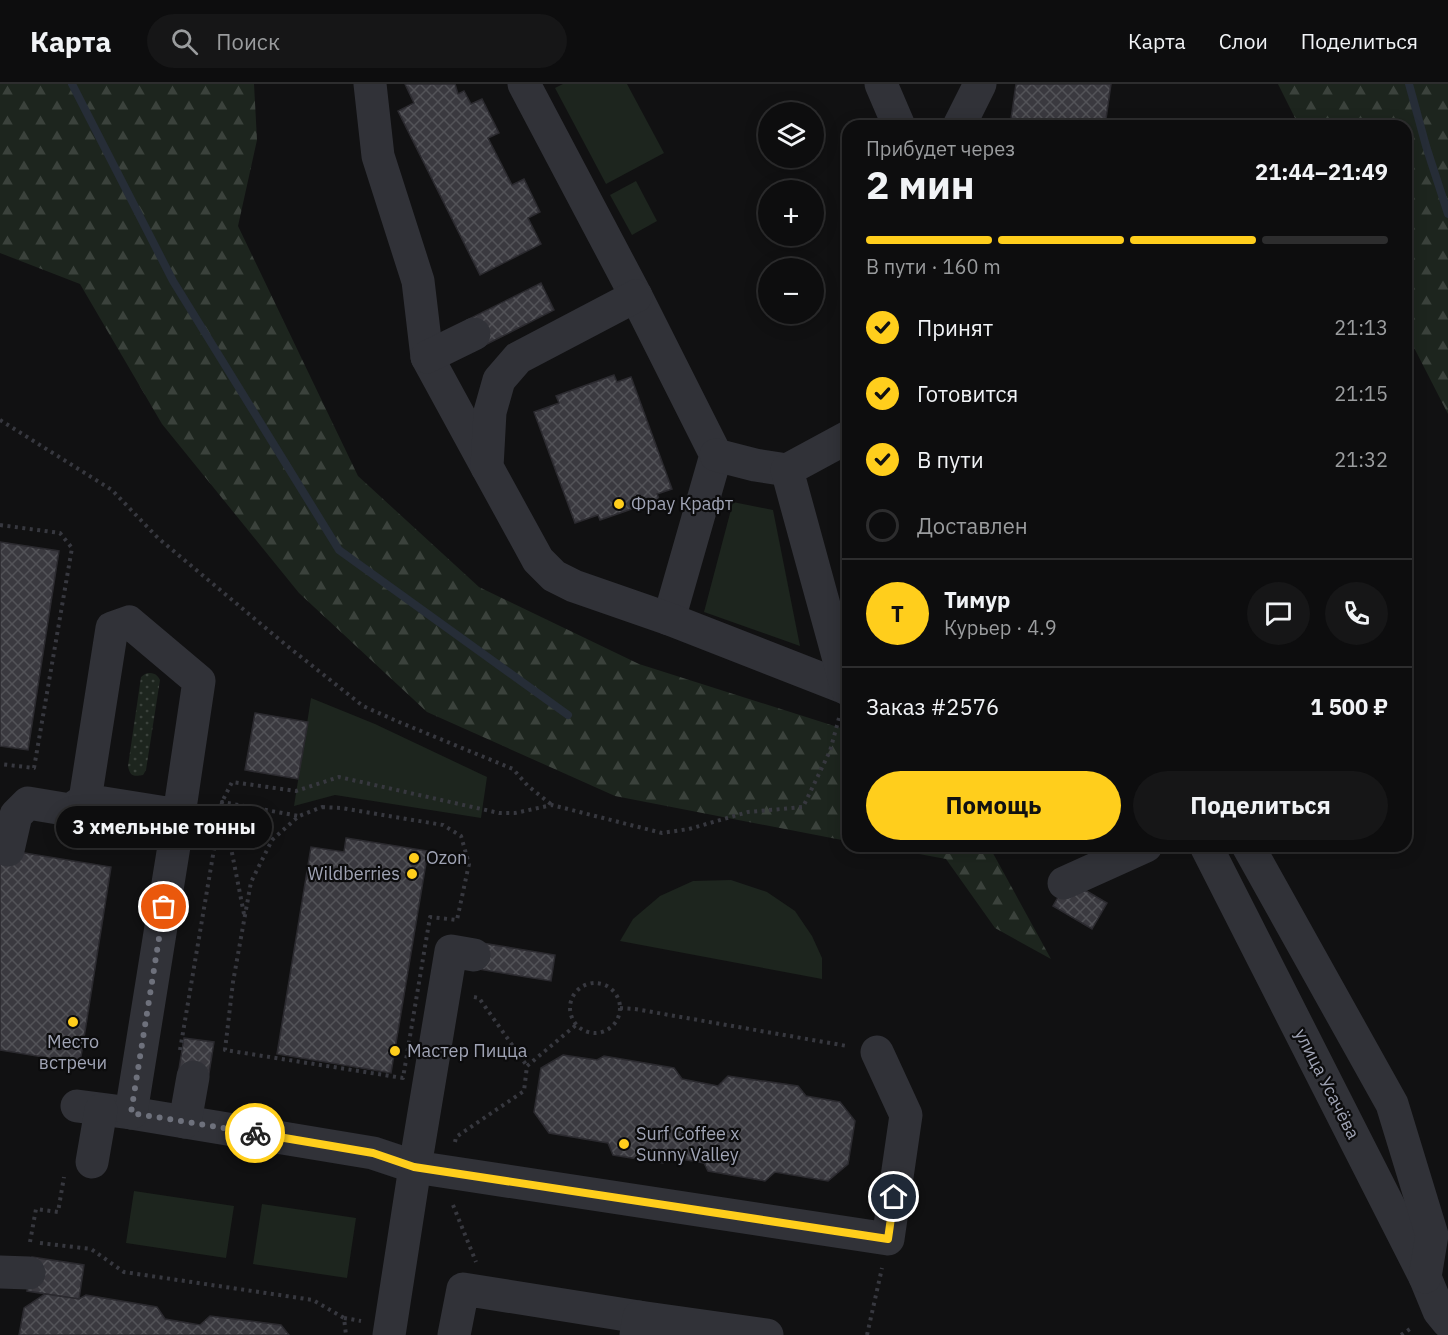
<!DOCTYPE html>
<html lang="ru">
<head>
<meta charset="utf-8">
<style>
  body { margin:0; font-family:"IBM Plex Sans",sans-serif; background:#161617; color:#f1f3f6; height:100vh; display:flex; flex-direction:column; font-size:22px; white-space:nowrap }
  * { box-sizing:border-box; margin:0 }
  p { font-size:20px; color:#9a9c9e }
  .icon { flex:none; width:33px; height:33px; fill:none; stroke:currentColor; stroke-width:2; stroke-linecap:round; stroke-linejoin:round }
  .map { position:relative; flex:1; overflow:hidden }
  .side { position:absolute; left:842px; top:36px; width:570px; height:732px; display:flex; flex-direction:column; background:#0d0d0e; border-radius:18px; box-shadow:0 3px 15px #0003,0 0 0 2px #2d2d2e }
  .side>* { flex:none }
  .controls { position:absolute; left:758px; top:18px; display:grid; gap:12px }
  .controls a { display:grid; place-items:center; width:66px; height:66px; border-radius:50%; background:#0d0d0e; box-shadow:0 3px 15px #0003,0 0 0 2px #2d2d2e; font-size:30px }
  .pin { position:absolute; display:grid; place-items:center; width:51px; height:51px; color:#fff; margin:-26px; border:3px solid #fff; border-radius:50%; box-shadow:0 2px 6px #0007 }
  .courier { position:absolute; display:grid; place-items:center; width:60px; height:60px; margin:-30px; border:4px solid #ffce1c; border-radius:50%; background:#fff; color:#222; box-shadow:0 2px 8px #0007 }
  .bubble { position:absolute; height:42px; border-radius:21px; background:#0d0d0e; box-shadow:0 3px 15px #0003,0 0 0 2px #2d2d2e; font-size:20px; font-weight:700; line-height:42px; text-align:center }
  .head em { font-style:normal; font-weight:700 }
  .head div { display:flex; flex-direction:column-reverse }
  .head { display:flex; align-items:center; justify-content:space-between; height:102px; padding:0 24px }
  h1 { font-size:39px; font-weight:700; line-height:45px }
  .bar { display:grid; grid-template-columns:repeat(4,1fr); gap:9px 6px; align-content:center; height:72px; padding:0 24px }
  .bar i { height:8px; border-radius:4px; background:#2d2d2e }
  .bar .on { background:#ffce1c }
  .bar p { grid-column:span 4 }
  .line { display:flex; align-items:center; gap:15px; padding:0 24px; border-top:2px solid #2d2d2e }
  .line div { flex:1 }
  .round { display:grid; place-items:center; flex:none; width:63px; height:63px; border-radius:32px; background:#161617 }
  ol { padding:0 24px; list-style:none }
  li { display:flex; align-items:center; gap:18px; height:66px }
  li p { margin-inline-start:auto }
  li .icon { padding:6px; border-radius:50%; background:#ffce1c; color:#111; stroke-width:4 }
  li:last-child { color:#9a9c9e }
  li i { width:33px; height:33px; border:3px solid #2d2d2e; border-radius:50% }
  .action { display:flex; gap:12px; margin-top:auto; padding:12px 24px }
  .action a { flex:1; height:69px; border-radius:36px; background:#ffce1c; color:#111; font-size:24px; font-weight:700; line-height:69px; text-align:center }
  .action a+a { background:#161617; color:#f1f3f6 }
  header { display:flex; align-items:center; gap:36px; box-sizing:border-box; height:84px; padding:0 30px; background:#0d0d0e; border-bottom:2px solid #2d2d2e }
  header strong { font-size:28px }
  nav { display:flex; gap:33px; margin-inline-start:auto; font-size:21px }
  .search { width:420px; height:54px; background:#161617; display:flex; align-items:center; gap:15px; box-sizing:border-box; padding:0 21px; border-radius:33px; color:#9a9c9e; font-size:22px }
  .map>svg:first-child { display:block }
  .grass { fill:url(#grass-dots) }
  .forest { fill:url(#forest-firs) }
  .park { fill:#1d251e }
  .lines { fill:none; stroke-linecap:round; stroke-linejoin:round }
  .stream { stroke:#262d37; stroke-width:8 }
  .building { fill:url(#building-cross-hatch); stroke:#2b2a2f; stroke-width:1.5 }
  .path { stroke:#37383f; stroke-width:4; stroke-dasharray:3 4.5; stroke-linecap:butt }
  .minor { stroke:#313238; stroke-width:33 }
  .done { stroke:#6e717c; stroke-width:6; stroke-dasharray:0 10.8 }
  .route { stroke:#ffce1c; stroke-width:8 }
  .poi-dot { fill:#ffce1c; stroke:#0c0c0d; stroke-width:2 }
  .labels { text-anchor:middle; stroke-width:4.5; stroke-linejoin:round; paint-order:stroke }
  .poi-label { font-size:18px; fill:#a0a4b5; stroke:#0c0c0d; text-anchor:start }
  .street-label { font-size:18px; fill:#a0a4b5; stroke:#0c0c0d }
</style>
</head>
<body>
<header>
<strong>Карта</strong>
<div class="search"><svg class="icon" aria-label="search" viewBox="0 0 24 24"><circle cx="10" cy="10" r="6"/><path d="M15 15l6 6"/></svg>Поиск</div>
<nav><a>Карта</a><a>Слои</a><a>Поделиться</a></nav>
</header>
<div class="map">
<svg width="1448" height="1251" viewBox="0 0 1448 1251">
  <defs>
    <pattern id="grass-dots" width="8" height="8" patternUnits="userSpaceOnUse" patternTransform="scale(1.5)"><rect width="8" height="8" fill="#1d251e"/><path d="M2 2h.1M6 6h.1" fill="none" stroke="#3b423c" stroke-width="1.8" stroke-linecap="round"/></pattern>
    <pattern id="forest-firs" width="22" height="20" patternUnits="userSpaceOnUse" patternTransform="scale(1.5)"><rect width="22" height="20" fill="#1d251e"/><path d="M5 1l3.5 6h-7zM16 11l3.5 6h-7z" fill="#3b423c"/></pattern>
    <pattern id="building-cross-hatch" width="8" height="8" patternUnits="userSpaceOnUse" patternTransform="scale(1.5)"><rect width="8" height="8" fill="#3a393f"/><path d="M0 0l8 8M0 8l8-8" fill="none" stroke="#535358"/></pattern>
  </defs>
  <rect width="100%" height="100%" fill="#111112"/>
  <path class="grass" d="M148,589C154,589 157,590 160,596L146,686L143,691C133,693 130,692 128,682L141,593L145,590Z"/>
  <g class="forest">
    <path d="M0,0H254L257,56L238,142L358,392L479,503L639,580L847,646V757L615,712L427,628L299,509L162,340L80,200L0,169Z"/>
    <path d="M1278,0H1448V330L1406,248V42H1299Z"/>
    <path d="M876,762H989L1051,875L995,844L946,775Z"/>
  </g>
  <g class="park">
    <path d="M563,0H627L664,69L606,100L555,4Z"/>
    <path d="M636,97L657,137L632,151L610,111Z"/>
    <path d="M733,418L773,426L800,562L704,528Z"/>
    <path d="M311,614L375,640L487,693L481,734L335,711L294,722Z"/>
    <path d="M731,796L767,808L795,827L812,852L822,874V895L620,857L633,835L660,812L693,797Z"/>
    <path d="M134,1107L234,1122L226,1174L126,1159Z"/>
    <path d="M262,1120L356,1134L347,1194L253,1180Z"/>
  </g>
  <g class="lines">
    <g class="stream">
      <path d="M72,0L173,197L339,466L568,631"/>
      <path d="M1409,0L1426,62L1448,130"/>
    </g>
  </g>
  <g class="building">
    <path d="M405,0H455L458,10L464,7L471,20L482,15L499,49L488,54L512,101L524,95L540,128L528,134L541,160L480,191L398,27L414,19Z"/>
    <path d="M1016,0H1111L1105,42L1089,40V42H1010Z"/>
    <path d="M541,199L554,226L481,263L467,236Z"/>
    <path d="M614,291L617,298L631,293L672,405L657,410L659,415L626,427L600,436L598,431L575,439L534,328L559,319L556,312Z"/>
    <path d="M0,458L59,467L28,666L0,662Z"/>
    <path d="M255,629L308,638L298,695L245,686Z"/>
    <path d="M346,754L428,767L391,989L277,970L311,763L344,768Z"/>
    <path d="M0,765L111,783L80,979L0,966Z"/>
    <path d="M1068,796L1107,819L1092,845L1053,822Z"/>
    <path d="M476,858L555,871L551,897L472,884Z"/>
    <path d="M184,954L214,958L208,996L178,991Z"/>
    <path d="M563,971L597,976L604,972L674,984L682,995L718,1002L728,992L798,1002L806,1012L840,1018L855,1037L848,1080L828,1097L775,1088L765,1097L708,1087L704,1079L670,1073L663,1079L613,1071L608,1059L549,1049L534,1028L541,984Z"/>
    <path d="M32,1173L84,1181L79,1215L27,1207Z"/>
    <path d="M45,1210L79,1215L86,1211L157,1223L165,1235L200,1241L210,1232L281,1241L289,1251H19L24,1224Z"/>
  </g>
  <g class="lines">
    <g class="path">
      <path d="M0,336L112,406L158,454L286,561L363,622L399,638L513,685L528,702L552,721"/>
      <path d="M0,441L60,449L72,464L34,684L0,680"/>
      <path d="M322,723L341,724L443,741L461,752L469,780L457,836L430,833L403,994L225,966L233,898L251,798L272,756L299,732Z"/>
      <path d="M244,830L222,718L299,732"/>
      <circle cx="595" cy="924" r="25"/>
      <path d="M474,913L479,914L527,982"/>
      <path d="M620,924L635,925L847,962"/>
      <path d="M180,966L222,718L232,698L296,707L339,693L499,729H515L552,721L662,749L689,745L748,728L803,723L830,667L839,634"/>
      <path d="M455,1058L456,1053L524,1007L527,982L576,941"/>
      <path d="M453,1121L476,1178"/>
      <path d="M30,1158L36,1125L58,1128L64,1093"/>
      <path d="M40,1159L91,1165L124,1188L313,1216L344,1234L346,1251"/>
      <path d="M344,1234L361,1237"/>
      <path d="M867,1251L882,1184"/>
      <path d="M1401,1251L1413,1243"/>
    </g>
    <g class="minor">
      <path d="M370,0L378,72L418,197L427,273L487,383"/>
      <path d="M524,0L636,212L716,371L669,535"/>
      <path d="M881,0L899,42"/>
      <path d="M959,42L980,0"/>
      <path d="M636,212L518,274L499,296L490,328L487,383L538,476L554,492L574,502L669,535L848,605"/>
      <path d="M427,273L474,250"/>
      <path d="M716,371L755,381L787,386"/>
      <path d="M847,605L787,386L848,353"/>
      <path d="M1206,762L1425,1193L1439,1227L1448,1238"/>
      <path d="M1248,762L1392,1020L1432,1151L1425,1193"/>
      <path d="M8,766L16,731L28,719L70,726L85,716"/>
      <path d="M1064,799L1146,762"/>
      <path d="M77,1022L131,1029L373,1069L415,1083L888,1155L906,1031L877,968"/>
      <path d="M131,1029L179,731L85,716L112,544L129,538L199,597L179,731"/>
      <path d="M185,1038L193,993"/>
      <path d="M92,1078L101,1026"/>
      <path d="M0,1188L29,1189"/>
      <path d="M389,1251L415,1083L451,867L474,871"/>
      <path d="M454,1251L463,1205L639,1233"/>
      <path d="M636,1251L639,1233L767,1251"/>
    </g>
  </g>
  <g class="lines">
    <path class="done" d="M164,823L131,1029L255,1049"/>
    <path class="route" d="M255,1049L373,1069L414,1083L888,1155L894,1113"/>
  </g>
  <g class="poi-dot">
    <circle cx="619" cy="420" r="6"/>
    <circle cx="414" cy="774" r="6"/>
    <circle cx="412" cy="790" r="6"/>
    <circle cx="73" cy="938" r="6"/>
    <circle cx="395" cy="967" r="6"/>
    <circle cx="624" cy="1060" r="6"/>
  </g>
  <g class="labels">
    <g class="poi-label">
      <text x="631" y="426">Фрау Крафт</text>
      <text x="426" y="780">Ozon</text>
      <text x="400" y="796" text-anchor="end">Wildberries</text>
      <text x="73" y="964" text-anchor="middle">Место<tspan x="73" dy="21">встречи</tspan></text>
      <text x="407" y="973">Мастер Пицца</text>
      <text x="636" y="1056">Surf Coffee x<tspan x="636" dy="21">Sunny Valley</tspan></text>
    </g>
    <g class="street-label">
      <text transform="translate(1327 1000) rotate(63)" y="6">улица Усачёва</text>
    </g>
  </g>
</svg>
<div class="controls">
<a><svg class="icon" aria-label="layers" viewBox="0 0 24 24"><path d="M12 4l9 5-9 5-9-5zM3 14l9 5 9-5"/></svg></a>
<a>+</a>
<a>−</a>
</div>
<div class="pin" style="left:164px;top:823px;background:#ea580c"><svg class="icon" aria-label="bag" viewBox="0 0 24 24"><path d="M5 8h14l-1 12H6zM9 8a3 3 0 0 1 6 0"/></svg></div>
<div class="pin" style="left:894px;top:1113px;background:#1f2937"><svg class="icon" aria-label="home" viewBox="0 0 24 24"><path d="M3 11l9-7 9 7M6 9v11h12V9"/></svg></div>
<div class="courier" style="left:255px;top:1049px"><svg class="icon" aria-label="bike" viewBox="0 0 24 24"><circle cx="6" cy="16" r="4"/><circle cx="18" cy="16" r="4"/><path d="M6 16l4-8h5l3 8M10 8l3 8H6M13 5h3"/></svg></div>
<div class="bubble" style="left:56px;top:722px;width:216px">3 хмельные тонны</div>
<section class="side">
<div class="head"><div><h1>2 мин</h1><p>Прибудет через</p></div><em>21:44–21:49</em></div>
<div class="bar"><i class="on"></i><i class="on"></i><i class="on"></i><i></i><p>В пути · 160 m</p></div>
<ol>
<li><svg class="icon" aria-label="check" viewBox="0 0 24 24"><path d="M5 12l5 5 9-10"/></svg>Принят<p>21:13</p></li>
<li><svg class="icon" aria-label="check" viewBox="0 0 24 24"><path d="M5 12l5 5 9-10"/></svg>Готовится<p>21:15</p></li>
<li><svg class="icon" aria-label="check" viewBox="0 0 24 24"><path d="M5 12l5 5 9-10"/></svg>В пути<p>21:32</p></li>
<li><i></i>Доставлен</li>
</ol>
<div class="line" style="height:108px"><b class="round" style="background:#ffce1c;color:#111">Т</b><div><b>Тимур</b><p>Курьер · 4.9</p></div><a class="round"><svg class="icon" aria-label="chat" viewBox="0 0 24 24"><path d="M4 5h16v11H9l-5 4z"/></svg></a><a class="round"><svg class="icon" aria-label="phone" viewBox="0 0 24 24"><path d="M5 4h4l2 5-3 2q2 4 5 5l2-3 5 2v4C11 20 4 13 5 4z"/></svg></a></div>
<div class="line" style="height:78px"><div>Заказ #2576</div><b>1 500 ₽</b></div>
<div class="action"><a>Помощь</a><a>Поделиться</a></div>
</section>
</div>
</body>
</html>
